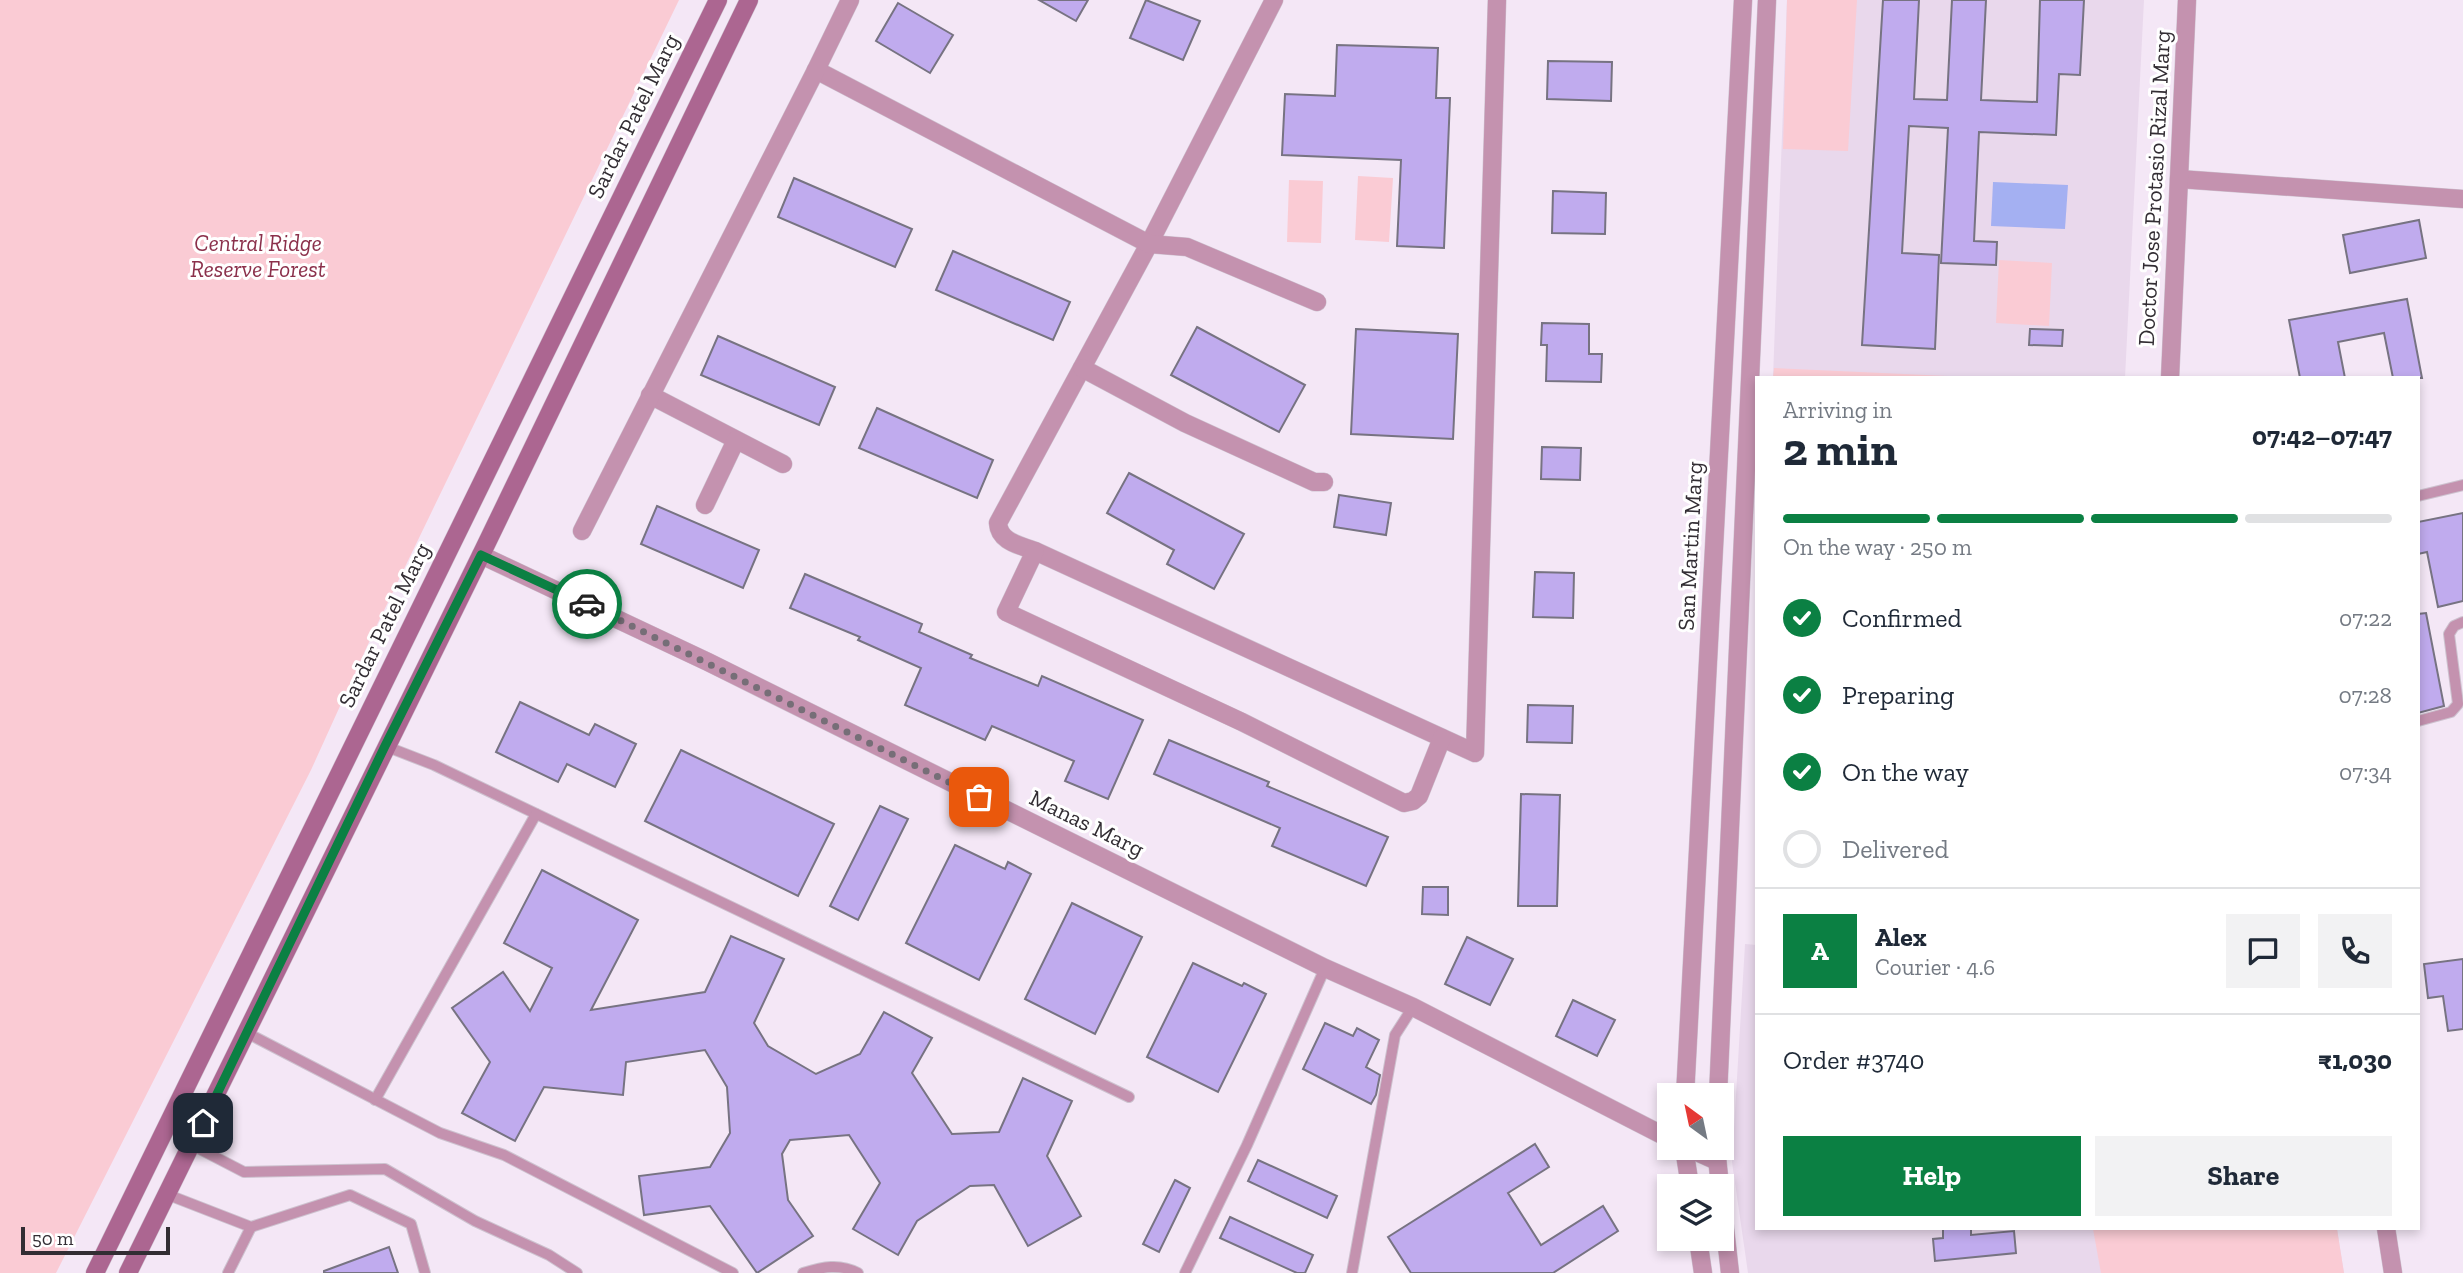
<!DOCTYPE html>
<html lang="en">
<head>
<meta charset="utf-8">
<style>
  body { margin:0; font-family:"Zilla Slab",serif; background:#f2f2f3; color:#1f2937; height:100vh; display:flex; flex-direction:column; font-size:26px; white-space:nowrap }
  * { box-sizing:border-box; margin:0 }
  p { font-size:23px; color:#747a83 }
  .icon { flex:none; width:38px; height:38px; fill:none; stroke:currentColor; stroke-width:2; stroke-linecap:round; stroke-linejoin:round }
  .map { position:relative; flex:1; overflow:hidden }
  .side { position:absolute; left:1755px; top:376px; width:665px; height:854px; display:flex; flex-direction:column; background:#fff; border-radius:0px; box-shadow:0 4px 10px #0003 }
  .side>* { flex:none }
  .needle { width:46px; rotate:327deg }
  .tools { position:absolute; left:1657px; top:1083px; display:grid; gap:14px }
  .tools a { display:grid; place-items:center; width:77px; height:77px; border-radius:0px; background:#fff; box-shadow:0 4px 10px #0003; font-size:35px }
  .scale { position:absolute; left:21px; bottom:18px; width:149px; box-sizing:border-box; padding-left:7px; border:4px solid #322d33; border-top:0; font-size:19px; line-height:24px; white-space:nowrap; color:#322d33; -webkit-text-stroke:5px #fff; paint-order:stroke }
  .pin { position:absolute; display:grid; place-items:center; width:60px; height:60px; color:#fff; margin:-30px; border-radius:14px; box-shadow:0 4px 10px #0006 }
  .courier { position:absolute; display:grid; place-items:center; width:70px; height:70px; margin:-35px; border:5px solid #0b8043; border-radius:50%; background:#fff; color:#222; box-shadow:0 2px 9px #0007 }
  .overview em { font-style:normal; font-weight:800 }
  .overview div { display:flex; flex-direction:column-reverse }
  .overview { display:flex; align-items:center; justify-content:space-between; height:119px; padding:0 28px }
  h1 { font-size:46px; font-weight:800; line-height:52px }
  .bar { display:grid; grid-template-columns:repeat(4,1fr); gap:10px 7px; align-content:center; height:84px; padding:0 28px }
  .bar i { height:9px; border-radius:5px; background:#e0e1e3 }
  .bar .selected { background:#0b8043 }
  .bar p { grid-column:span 4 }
  .line { display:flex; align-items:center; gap:18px; padding:0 28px; border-top:2px solid #e0e1e3 }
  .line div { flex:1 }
  .round { display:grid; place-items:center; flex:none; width:74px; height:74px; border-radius:0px; background:#f2f2f3 }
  ol { padding:0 28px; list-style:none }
  li { display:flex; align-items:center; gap:21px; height:77px }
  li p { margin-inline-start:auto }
  li .icon { padding:7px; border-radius:50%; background:#0b8043; color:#fff; stroke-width:4 }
  li:last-child { color:#747a83 }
  li i { width:38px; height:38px; border:4px solid #e0e1e3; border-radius:50% }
  .action { display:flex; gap:14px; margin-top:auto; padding:14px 28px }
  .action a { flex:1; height:80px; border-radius:0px; background:#0b8043; color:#fff; font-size:28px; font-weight:800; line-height:80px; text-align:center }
  .action a+a { background:#f2f2f3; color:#1f2937 }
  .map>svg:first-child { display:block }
  .built { fill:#e9d8ec }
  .green { fill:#facbd4 }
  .water { fill:#a4b0f2 }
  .building { fill:#c0abee; stroke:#777382; stroke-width:2 }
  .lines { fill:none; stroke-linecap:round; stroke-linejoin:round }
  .service-casing { stroke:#cdc2cf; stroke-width:12 }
  .minor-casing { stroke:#cdc2cf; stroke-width:19 }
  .tertiary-casing { stroke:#cdc2cf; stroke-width:19 }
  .secondary-casing { stroke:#cdc2cf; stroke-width:19 }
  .service { stroke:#c492af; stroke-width:10 }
  .minor { stroke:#c492af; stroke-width:18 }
  .tertiary { stroke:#c492af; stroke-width:18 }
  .secondary { stroke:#ac6691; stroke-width:18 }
  .done { stroke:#766e77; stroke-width:7; stroke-dasharray:0 12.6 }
  .route { stroke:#0b8043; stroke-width:9 }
  .labels { text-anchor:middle; stroke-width:6; stroke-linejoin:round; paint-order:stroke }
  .street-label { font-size:23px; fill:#322d33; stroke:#fff }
  .park-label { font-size:23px; font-style:italic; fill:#8b304b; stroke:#fff }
</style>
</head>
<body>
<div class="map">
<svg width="2463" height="1273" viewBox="0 0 2463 1273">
  <rect width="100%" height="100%" fill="#f4e7f6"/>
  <g class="built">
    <path d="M1787,0H2144L2125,378H1773Z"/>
    <path d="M1745,944L1757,945V1228L2337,1229L2344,1273H1748L1732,1162Z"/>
  </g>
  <g class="green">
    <path d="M0,0H679L375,629L311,770L56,1273H0Z"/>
    <path d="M1787,0H1857L1848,151L1783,149Z"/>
    <path d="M1358,176L1393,178L1389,242L1355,240Z"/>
    <path d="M1289,180L1323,181L1321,243L1287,242Z"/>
    <path d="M1999,260L2052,263L2049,326L1996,323Z"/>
    <path d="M1774,368L1991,378H1773Z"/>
    <path d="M2093,1229H2337L2344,1273H2101Z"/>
  </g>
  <path class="water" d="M1993,182L2068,185L2065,229L1991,226Z"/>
  <g class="building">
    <path d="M1039,0H1088L1076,21Z"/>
    <path d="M1146,0L1200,21L1183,60L1130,38Z"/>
    <path d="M1883,0H1919L1914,99L1947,100L1952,0H1986L1981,100L2037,102L2040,0H2084L2080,75L2059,74L2056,135L1979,132L1974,241L1997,242L1996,265L1941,263L1948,128L1909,126L1902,253L1939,255L1935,349L1862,345Z"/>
    <path d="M898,3L953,35L930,73L876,41Z"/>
    <path d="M1337,45L1438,48L1436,98H1450L1444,248L1397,246L1401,160L1282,155L1285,94L1335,96Z"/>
    <path d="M1548,61L1612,62L1611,101L1547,99Z"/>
    <path d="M794,178L912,229L895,267L778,217Z"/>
    <path d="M1553,191L1606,193L1605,234L1552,233Z"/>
    <path d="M2419,220L2426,258L2350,273L2343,235Z"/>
    <path d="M953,251L1070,302L1053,340L936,290Z"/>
    <path d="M2407,299L2422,378H2393L2384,333L2338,342L2345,378H2300L2289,320Z"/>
    <path d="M1542,323L1589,324V354H1602L1601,382L1546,381L1547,345H1541Z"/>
    <path d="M1197,327L1305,385L1279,432L1171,375Z"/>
    <path d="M1356,329L1458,334L1453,439L1351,434Z"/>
    <path d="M2030,329L2063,330L2062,346L2029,345Z"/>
    <path d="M718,336L835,387L819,425L701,375Z"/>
    <path d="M877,408L993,460L977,498L859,448Z"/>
    <path d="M1542,447L1581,448L1580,480L1541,479Z"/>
    <path d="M1129,473L1244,534L1214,589L1167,564L1174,550L1107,513Z"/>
    <path d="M1339,495L1391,503L1386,535L1334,527Z"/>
    <path d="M657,506L759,550L743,588L641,544Z"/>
    <path d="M2463,513V601L2438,607L2427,552L2418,554V522Z"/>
    <path d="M1535,572L1574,573L1573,618L1533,617Z"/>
    <path d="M805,574L922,624L919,632L972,655L970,658L1038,686L1042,676L1143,720L1108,799L1065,781L1074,761L992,726L985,740L905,705L921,668L858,640L860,637L790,608Z"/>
    <path d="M2426,613L2444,706L2418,713V614Z"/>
    <path d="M520,702L589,735L595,724L636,744L615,787L567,764L558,782L496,752Z"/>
    <path d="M1528,705L1573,706L1572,743L1527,742Z"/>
    <path d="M1169,740L1269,782L1267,786L1388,837L1366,886L1272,846L1280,828L1154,774Z"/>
    <path d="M681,750L834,824L798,896L645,821Z"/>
    <path d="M1521,794L1560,795L1557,906H1518Z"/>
    <path d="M880,806L908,819L858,920L830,906Z"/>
    <path d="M955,845L1005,869L1008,862L1031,874L979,980L906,943Z"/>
    <path d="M542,870L638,920L591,1010L705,992L731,936L784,959L754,1023L768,1046L816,1074L860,1054L884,1012L932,1038L912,1073L952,1134L999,1132L1023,1078L1072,1101L1047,1156L1081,1216L1028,1246L994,1185L970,1186L917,1221L898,1255L853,1229L880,1183L849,1135L790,1140L782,1154L788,1200L813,1236L757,1273L710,1206L644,1215L639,1176L710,1167L730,1133L727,1087L705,1050L626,1062L623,1095L544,1087L515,1141L462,1113L490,1062L452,1008L503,972L530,1011L552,968L504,943Z"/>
    <path d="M1423,887H1448V915L1422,914Z"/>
    <path d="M1072,903L1142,937L1095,1034L1025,999Z"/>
    <path d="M1467,937L1513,959L1490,1005L1445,984Z"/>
    <path d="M2463,959V1029L2448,1031L2443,996L2428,998L2424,964Z"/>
    <path d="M1193,963L1242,986L1244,983L1266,994L1218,1092L1147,1057Z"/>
    <path d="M1573,1000L1615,1020L1597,1056L1556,1036Z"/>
    <path d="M1325,1023L1353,1036L1357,1028L1379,1040L1366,1067L1380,1075L1376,1095L1371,1104L1303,1069Z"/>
    <path d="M1535,1144L1549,1167L1508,1193L1541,1245L1603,1206L1618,1231L1553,1273H1411L1388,1237Z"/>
    <path d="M1258,1160L1337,1196L1327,1218L1248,1181Z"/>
    <path d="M1175,1180L1190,1188L1159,1252L1143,1244Z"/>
    <path d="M1230,1217L1313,1255L1305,1273H1297L1220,1238Z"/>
    <path d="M1943,1228H1971V1235L2014,1231L2016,1253L1935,1261L1933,1239L1943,1238Z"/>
    <path d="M389,1247L398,1273H324V1271Z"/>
  </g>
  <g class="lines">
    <g class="service-casing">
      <g id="service">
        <path d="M2418,496L2463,485"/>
        <path d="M2418,721L2451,712L2458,704L2449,634L2454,626L2463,622"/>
        <path d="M385,746L434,765L1129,1097"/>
        <path d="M247,1033L440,1133L504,1155L733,1273"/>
        <path d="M375,1100L536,814"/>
        <path d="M192,1145L244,1172L385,1169L475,1221L549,1255L577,1273"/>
        <path d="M166,1194L251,1227L350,1195L411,1224L425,1273"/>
        <path d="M228,1273L251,1227"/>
        <path d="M803,1273C823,1267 839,1263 858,1273"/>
        <path d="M1185,1273L1247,1145L1325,968"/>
        <path d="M1352,1273L1395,1035L1413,1007"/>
      </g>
    </g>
    <g class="minor-casing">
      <g id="minor">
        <path d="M1274,0L1149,244L998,523C999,542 1020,545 1035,551L1475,753L1497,0"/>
        <path d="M816,70L1149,244L1187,247L1317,302"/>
        <path d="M2179,179L2463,199"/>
        <path d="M1082,368L1185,423L1314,482H1324"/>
        <path d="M2170,378L2187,0"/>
        <path d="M650,395L783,464"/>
        <path d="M705,505L736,440"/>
        <path d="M582,531L816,70L850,0"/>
        <path d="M1035,551L1006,612L1242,722L1404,803L1413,801L1419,796L1442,738"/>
        <path d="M481,555L708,662L1325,968L1413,1007L1670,1139"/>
        <path d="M1688,1148L1717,1161"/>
        <path d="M2386,1228L2393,1273"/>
      </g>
    </g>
    <g class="tertiary-casing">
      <g id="tertiary">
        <path d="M1685,1096L1743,0"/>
        <path d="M1718,1096L1767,0"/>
        <path d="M1684,1148L1690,1186"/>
        <path d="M1716,1148L1720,1186"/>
        <path d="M1722,1202L1730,1273"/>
        <path d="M1698,1239L1703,1273"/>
      </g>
    </g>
    <g class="secondary-casing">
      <g id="secondary">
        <path d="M95,1273L718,0"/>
        <path d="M128,1273L481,555L749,0"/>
      </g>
    </g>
    <use href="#service" class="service"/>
    <use href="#minor" class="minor"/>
    <use href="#tertiary" class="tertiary"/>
    <use href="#secondary" class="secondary"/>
  </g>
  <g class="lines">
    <path class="done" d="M587,604L979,797"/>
    <path class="route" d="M203,1123L385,746L481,555L587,604"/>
  </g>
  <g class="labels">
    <g class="street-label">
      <text transform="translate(633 116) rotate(-64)" y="8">Sardar Patel Marg</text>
      <text transform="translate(2154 188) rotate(-87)" y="8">Doctor Jose Protasio Rizal Marg</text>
      <text transform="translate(1690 546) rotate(-87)" y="8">San Martin Marg</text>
      <text transform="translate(384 625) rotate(-64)" y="8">Sardar Patel Marg</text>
      <text transform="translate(1087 823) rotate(26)" y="8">Manas Marg</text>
    </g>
    <g class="park-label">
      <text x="258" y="251">Central Ridge<tspan x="258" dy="26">Reserve Forest</tspan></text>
    </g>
  </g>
</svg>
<div class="tools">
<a><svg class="needle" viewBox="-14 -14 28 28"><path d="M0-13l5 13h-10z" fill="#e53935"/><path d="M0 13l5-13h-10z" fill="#747a83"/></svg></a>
<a><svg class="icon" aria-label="layers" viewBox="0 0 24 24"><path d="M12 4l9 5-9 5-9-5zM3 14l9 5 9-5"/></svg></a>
</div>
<div class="scale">50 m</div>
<div class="pin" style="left:979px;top:797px;background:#ea580c"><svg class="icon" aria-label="bag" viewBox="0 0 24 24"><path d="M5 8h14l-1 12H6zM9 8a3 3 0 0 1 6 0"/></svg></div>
<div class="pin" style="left:203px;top:1123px;background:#1f2937"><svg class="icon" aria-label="home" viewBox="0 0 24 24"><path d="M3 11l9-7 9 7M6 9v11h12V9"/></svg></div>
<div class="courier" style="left:587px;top:604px"><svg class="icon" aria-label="car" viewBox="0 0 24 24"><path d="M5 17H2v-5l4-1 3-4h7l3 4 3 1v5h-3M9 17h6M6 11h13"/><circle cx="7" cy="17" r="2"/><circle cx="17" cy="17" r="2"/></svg></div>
<section class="side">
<div class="overview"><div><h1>2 min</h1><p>Arriving in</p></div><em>07:42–07:47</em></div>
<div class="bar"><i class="selected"></i><i class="selected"></i><i class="selected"></i><i></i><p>On the way · 250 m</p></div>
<ol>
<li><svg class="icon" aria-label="check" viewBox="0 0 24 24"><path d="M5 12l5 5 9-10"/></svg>Confirmed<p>07:22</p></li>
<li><svg class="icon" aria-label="check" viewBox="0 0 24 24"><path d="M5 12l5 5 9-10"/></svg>Preparing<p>07:28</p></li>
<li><svg class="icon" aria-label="check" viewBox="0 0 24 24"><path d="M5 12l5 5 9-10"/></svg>On the way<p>07:34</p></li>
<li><i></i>Delivered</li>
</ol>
<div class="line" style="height:126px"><b class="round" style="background:#0b8043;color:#fff">A</b><div><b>Alex</b><p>Courier · 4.6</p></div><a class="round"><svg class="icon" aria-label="chat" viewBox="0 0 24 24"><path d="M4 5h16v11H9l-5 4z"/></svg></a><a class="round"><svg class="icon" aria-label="phone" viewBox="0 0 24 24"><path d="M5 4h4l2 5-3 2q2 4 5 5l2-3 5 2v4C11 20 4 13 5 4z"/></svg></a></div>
<div class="line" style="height:91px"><div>Order #3740</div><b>₹1,030</b></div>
<div class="action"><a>Help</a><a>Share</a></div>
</section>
</div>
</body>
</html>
